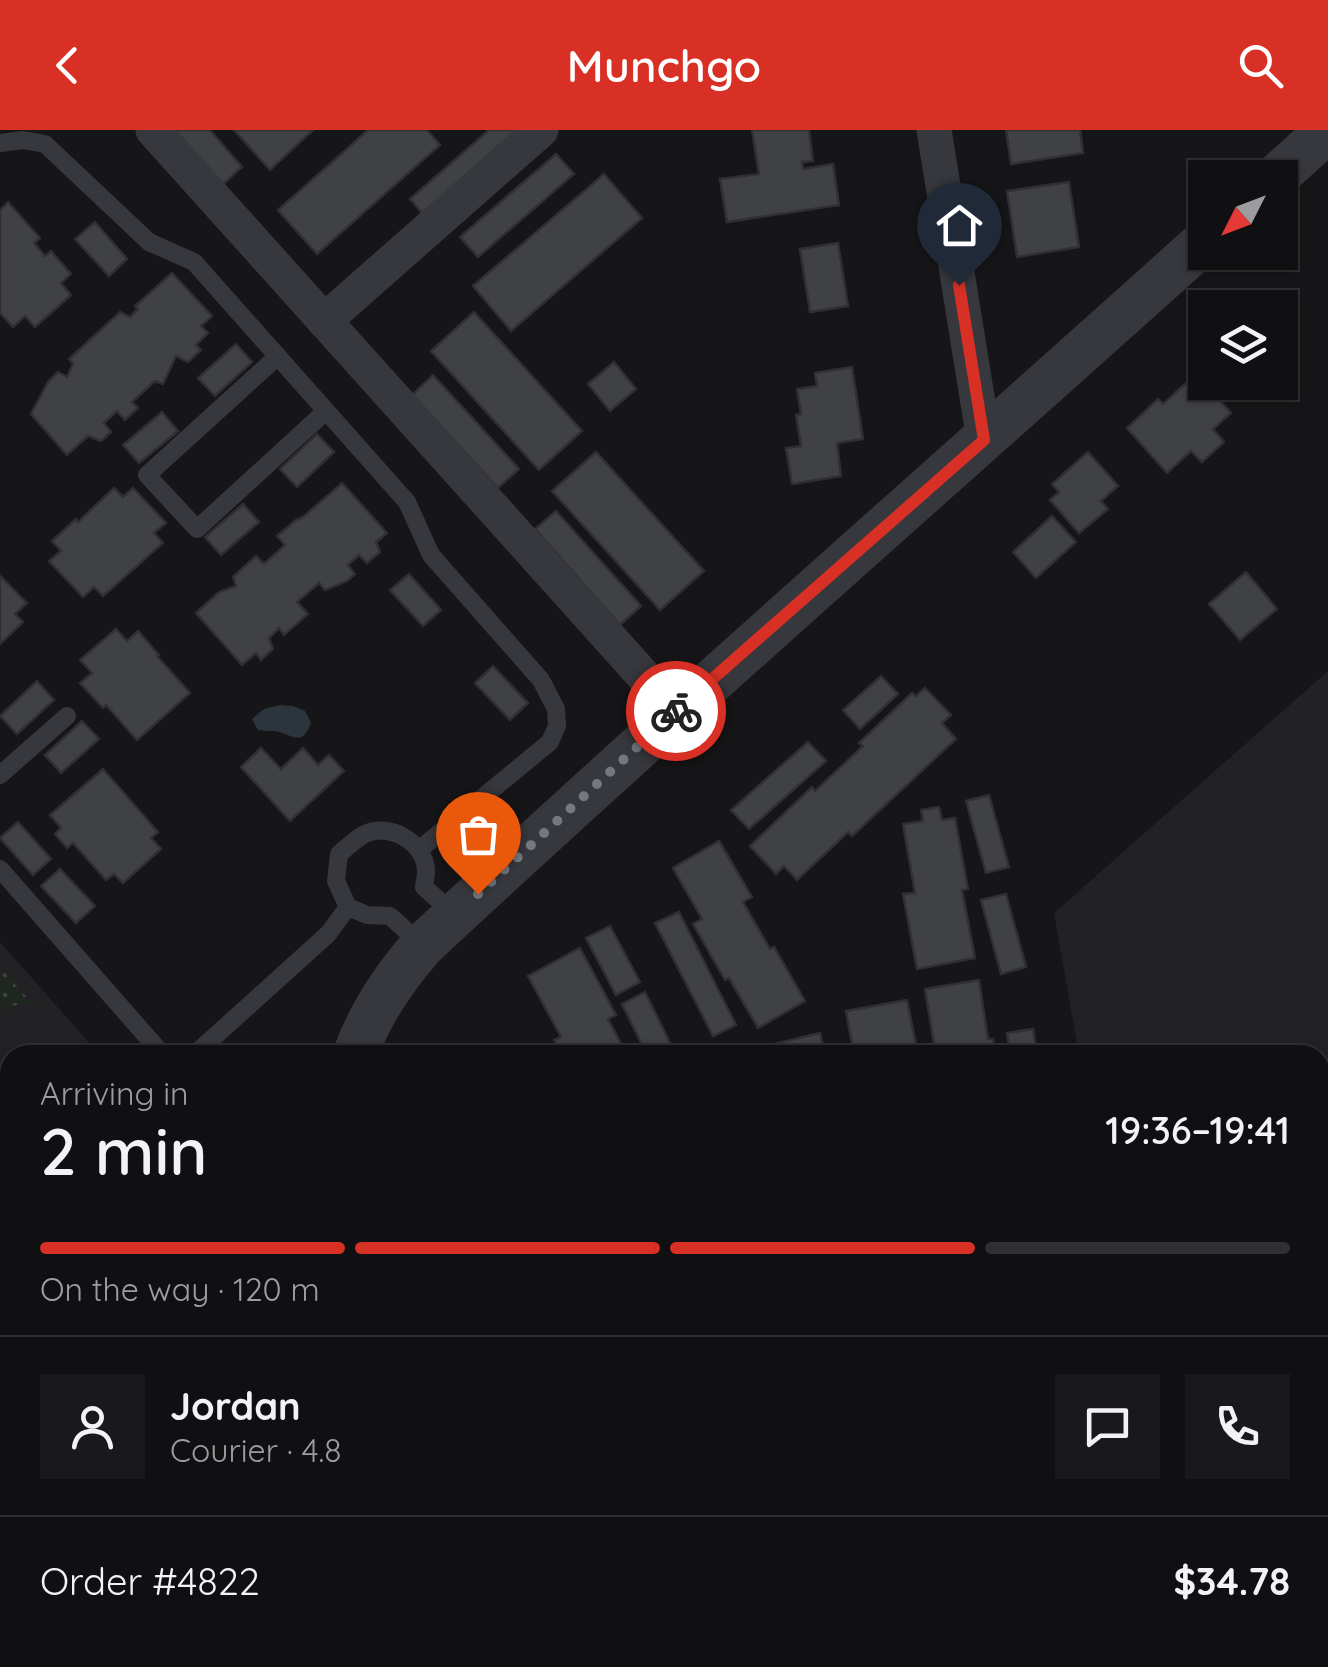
<!DOCTYPE html>
<html lang="en">
<head>
<meta charset="utf-8">
<style>
  body { margin:0; font-family:Quicksand,sans-serif; background:#19191b; color:#f1f3f6; height:100vh; display:flex; flex-direction:column; font-size:38px; white-space:nowrap }
  * { box-sizing:border-box; margin:0 }
  p { font-size:32px; color:#9c9d9f }
  .icon { flex:none; width:55px; height:55px; fill:none; stroke:currentColor; stroke-width:2; stroke-linecap:round; stroke-linejoin:round }
  .map { position:relative; flex:1; overflow:hidden }
  .details { position:absolute; left:0px; top:915px; width:1330px; height:622px; display:flex; flex-direction:column; background:#101012; border-radius:30px 30px 0 0; box-shadow:0 2px 8px #0004,0 0 0 2px #303032 }
  .details>* { flex:none }
  .needle { width:65px; rotate:228deg }
  .buttons { position:absolute; left:1188px; top:30px; display:grid; gap:20px }
  .buttons a { display:grid; place-items:center; width:110px; height:110px; border-radius:0px; background:#101012; box-shadow:0 2px 8px #0004,0 0 0 2px #303032; font-size:50px }
  .pin { position:absolute; display:grid; place-items:center; width:85px; height:85px; color:#fff; margin:-102px -42px; border-radius:50% 50% 50% 0; rotate:-45deg; box-shadow:0 0 10px #0007 }
  .pin .icon { rotate:45deg }
  .courier { position:absolute; display:grid; place-items:center; width:100px; height:100px; margin:-50px; border:8px solid #d93025; border-radius:50%; background:#fff; color:#222; box-shadow:0 2px 12px #0007 }
  .overview em { font-style:normal; font-weight:600 }
  .overview div { display:flex; flex-direction:column-reverse }
  .overview { display:flex; align-items:center; justify-content:space-between; height:170px; padding:0 40px }
  h1 { font-size:65px; font-weight:600; line-height:75px }
  .bar { display:grid; grid-template-columns:repeat(4,1fr); gap:15px 10px; align-content:center; height:120px; padding:0 40px }
  .bar i { height:12px; border-radius:8px; background:#303032 }
  .bar .current { background:#d93025 }
  .bar p { grid-column:span 4 }
  .line { display:flex; align-items:center; gap:25px; padding:0 40px; border-top:2px solid #303032 }
  .line div { flex:1 }
  .round { display:grid; place-items:center; flex:none; width:105px; height:105px; border-radius:0px; background:#19191b }
  header { display:flex; justify-content:space-between; align-items:center; height:130px; padding:0 40px; background:#d93025; color:#fff; font-size:45px; font-weight:600 }
  .map>svg:first-child { display:block }
  .built { fill:#222225 }
  .grass { fill:url(#grass-dots) }
  .pitch { fill:#1e261f }
  .water { fill:#2c353c }
  .building { fill:#404145; stroke:#303034; stroke-width:2.5 }
  .lines { fill:none; stroke-linecap:round; stroke-linejoin:round }
  .service { stroke:#37383d; stroke-width:18 }
  .minor { stroke:#37383d; stroke-width:35 }
  .tertiary { stroke:#37383d; stroke-width:45 }
  .done { stroke:#757880; stroke-width:10; stroke-dasharray:0 18 }
  .route { stroke:#d93025; stroke-width:12 }
</style>
</head>
<body>
<header><svg class="icon" aria-label="back" viewBox="0 0 24 24"><path d="M15 5l-7 7 7 7"/></svg>Munchgo<svg class="icon" aria-label="search" viewBox="0 0 24 24"><circle cx="10" cy="10" r="6"/><path d="M15 15l6 6"/></svg></header>
<div class="map">
<svg width="1328" height="1537" viewBox="0 0 1328 1537">
  <defs>
    <pattern id="grass-dots" width="8" height="8" patternUnits="userSpaceOnUse" patternTransform="scale(2.5)"><rect width="8" height="8" fill="#1e261f"/><path d="M2 2h.1M6 6h.1" fill="none" stroke="#3c433d" stroke-width="1.8" stroke-linecap="round"/></pattern>
  </defs>
  <rect width="100%" height="100%" fill="#161618"/>
  <g class="built">
    <path d="M1328,541V986L1320,994V925H1079L1054,783Z"/>
    <path d="M0,812L100,925H10V1528H638L645,1537H0Z"/>
  </g>
  <path class="grass" d="M0,838L34,875H17L0,880Z"/>
  <g class="pitch">
    <path d="M79,1528H119L120,1537H80Z"/>
    <path d="M261,1528H426L434,1537H250Z"/>
    <path d="M444,1528H498L506,1537H453Z"/>
  </g>
  <path class="water" d="M280,575L293,576L305,581L311,593C302,618 292,604 275,601C269,601 263,601 258,600L252,589L264,579Z"/>
  <g class="building">
    <path d="M173,0H210L242,37L221,56Z"/>
    <path d="M234,0H313L270,40Z"/>
    <path d="M368,0H427L440,15L317,124L278,80Z"/>
    <path d="M489,0H520L428,90L410,69Z"/>
    <path d="M752,0H809L813,31L802,32L803,39L833,34L839,75L727,92L720,49L759,44Z"/>
    <path d="M1006,0H1080L1083,23L1011,34Z"/>
    <path d="M556,24L574,44L478,127L460,107Z"/>
    <path d="M604,44L642,88L511,201L473,156Z"/>
    <path d="M1069,52L1079,117L1017,127L1007,61Z"/>
    <path d="M8,72L40,108L34,113L45,126L51,121L71,144L61,153L71,165L35,197L25,186L13,197L0,183V80Z"/>
    <path d="M95,92L127,129L109,146L75,109Z"/>
    <path d="M838,113L848,176L810,182L800,119Z"/>
    <path d="M172,143L212,186L201,196L208,203L196,215L201,220L188,232L176,226L163,254L155,251L132,272L138,278L125,290L117,281L104,293L111,302L101,311L88,306L67,325L31,284L48,252L58,242L67,247L73,234L69,229L120,182L130,187L138,179L135,176Z"/>
    <path d="M474,182L582,301L539,340L431,221Z"/>
    <path d="M236,214L252,232L215,266L198,248Z"/>
    <path d="M614,232L636,259L610,281L588,254Z"/>
    <path d="M852,237L863,309L837,313L841,346L792,354L786,318L801,316L796,285L801,284L797,259L817,256L815,243Z"/>
    <path d="M1196,244L1231,283L1213,299L1224,312L1202,332L1191,321L1167,343L1127,298L1158,269L1163,274Z"/>
    <path d="M433,245L519,339L498,358L412,265Z"/>
    <path d="M162,282L178,301L139,333L123,315Z"/>
    <path d="M317,304L334,322L297,357L280,339Z"/>
    <path d="M596,322L704,441L660,480L552,361Z"/>
    <path d="M1088,322L1118,356L1101,371L1108,379L1079,403L1050,370L1059,362L1052,354Z"/>
    <path d="M342,353L387,403L376,412L380,422L367,433L359,425L348,435L355,444L347,451L325,460L319,453L297,472L308,484L284,505L279,498L269,508L273,519L261,530L256,523L242,535L196,483L219,462L236,456L233,447L256,426L264,434L285,415L277,406L296,390L303,387Z"/>
    <path d="M114,358L123,367L133,358L166,393L154,403L163,413L103,466L94,457L83,467L49,431L61,421L52,411L76,389L78,392Z"/>
    <path d="M243,374L259,392L221,425L205,407Z"/>
    <path d="M556,381L641,476L620,495L535,399Z"/>
    <path d="M1052,386L1076,412L1036,448L1013,422Z"/>
    <path d="M1246,442L1277,479L1240,510L1209,474Z"/>
    <path d="M409,444L441,480L423,496L390,460Z"/>
    <path d="M0,446L27,473L15,484L23,492L0,514Z"/>
    <path d="M116,499L127,511L138,501L159,525L157,526L190,563L137,610L106,575L103,578L80,553L92,543L80,530Z"/>
    <path d="M493,536L528,573L510,590L475,553Z"/>
    <path d="M881,546L898,564L860,599L843,580Z"/>
    <path d="M37,551L54,570L17,604L0,586Z"/>
    <path d="M925,558L951,585L942,593L956,609L852,706L848,702L797,750L784,736L776,744L750,716L812,657L815,661L863,616L859,613L912,563L916,566Z"/>
    <path d="M82,591L99,609L61,643L45,625Z"/>
    <path d="M808,612L826,631L749,699L731,680Z"/>
    <path d="M261,618L281,639L303,618L318,635L329,625L344,641L290,691L241,637Z"/>
    <path d="M103,639L158,702L151,708L161,719L123,753L114,744L106,750L73,713L67,718L55,704L61,698L50,685Z"/>
    <path d="M989,665L1009,737L986,743L966,671Z"/>
    <path d="M939,677L942,690L955,688L968,759L962,760L975,828L917,839L903,764L915,763L903,694L923,691L921,680Z"/>
    <path d="M18,692L51,729L33,745L0,708Z"/>
    <path d="M719,711L752,767L743,772L770,819L774,817L805,871L758,898L729,848L725,850L693,794L702,789L673,738Z"/>
    <path d="M60,739L95,776L76,793L41,756Z"/>
    <path d="M1006,764L1026,837L1001,844L981,770Z"/>
    <path d="M679,782L736,895L713,906L655,793Z"/>
    <path d="M610,796L640,852L616,865L586,808Z"/>
    <path d="M580,818L616,885L608,889L627,925H562L554,910L561,907L528,846Z"/>
    <path d="M979,850L988,909H993L996,925H941V919L935,920L925,859Z"/>
    <path d="M645,862L676,925H647L622,874Z"/>
    <path d="M907,870L918,925H854L846,881Z"/>
    <path d="M1033,899L1037,925H1010L1007,903Z"/>
    <path d="M820,903L825,925H762L761,917Z"/>
  </g>
  <g class="lines">
    <g class="service">
      <path d="M0,13L23,10L45,14L149,112L194,132L407,372L431,425L541,550L556,579L557,596L550,612L420,719"/>
      <path d="M278,226L147,345L197,399L326,281"/>
      <path d="M0,645L67,586"/>
      <path d="M0,739L163,925"/>
      <path d="M422,815L390,786L367,785L348,777L336,751L339,724C347,718 356,708 365,704C390,692 425,713 426,740C426,746 425,751 424,757L455,785"/>
      <path d="M194,925L328,804L348,777"/>
      <path d="M0,1007L10,998"/>
      <path d="M0,1077L10,1068"/>
    </g>
    <g class="minor">
      <path d="M153,0L676,582"/>
      <path d="M934,0L984,310"/>
      <path d="M324,191L541,0"/>
    </g>
    <g class="tertiary">
      <path d="M1275,48L1328,0"/>
      <path d="M355,925C370,883 393,849 423,815C680,576 944,346 1205,111"/>
      <path d="M638,1528L645,1537"/>
    </g>
  </g>
  <g class="lines">
    <path class="done" d="M478,764L676,581"/>
    <path class="route" d="M676,581L984,310L959,155"/>
  </g>
</svg>
<div class="buttons">
<a><svg class="needle" viewBox="-14 -14 28 28"><path d="M0-13l5 13h-10z" fill="#e53935"/><path d="M0 13l5-13h-10z" fill="#9c9d9f"/></svg></a>
<a><svg class="icon" aria-label="layers" viewBox="0 0 24 24"><path d="M12 4l9 5-9 5-9-5zM3 14l9 5 9-5"/></svg></a>
</div>
<div class="pin" style="left:478px;top:764px;background:#ea580c"><svg class="icon" aria-label="bag" viewBox="0 0 24 24"><path d="M5 8h14l-1 12H6zM9 8a3 3 0 0 1 6 0"/></svg></div>
<div class="pin" style="left:959px;top:155px;background:#1f2937"><svg class="icon" aria-label="home" viewBox="0 0 24 24"><path d="M3 11l9-7 9 7M6 9v11h12V9"/></svg></div>
<div class="courier" style="left:676px;top:581px"><svg class="icon" aria-label="bike" viewBox="0 0 24 24"><circle cx="6" cy="16" r="4"/><circle cx="18" cy="16" r="4"/><path d="M6 16l4-8h5l3 8M10 8l3 8H6M13 5h3"/></svg></div>
<section class="details">
<div class="overview"><div><h1>2 min</h1><p>Arriving in</p></div><em>19:36–19:41</em></div>
<div class="bar"><i class="current"></i><i class="current"></i><i class="current"></i><i></i><p>On the way · 120 m</p></div>
<div class="line" style="height:180px"><a class="round"><svg class="icon" aria-label="person" viewBox="0 0 24 24"><circle cx="12" cy="8" r="4"/><path d="M4 21q1-7 8-7t8 7"/></svg></a><div><b>Jordan</b><p>Courier · 4.8</p></div><a class="round"><svg class="icon" aria-label="chat" viewBox="0 0 24 24"><path d="M4 5h16v11H9l-5 4z"/></svg></a><a class="round"><svg class="icon" aria-label="phone" viewBox="0 0 24 24"><path d="M5 4h4l2 5-3 2q2 4 5 5l2-3 5 2v4C11 20 4 13 5 4z"/></svg></a></div>
<div class="line" style="height:130px"><div>Order #4822</div><b>$34.78</b></div>
</section>
</div>
</body>
</html>
